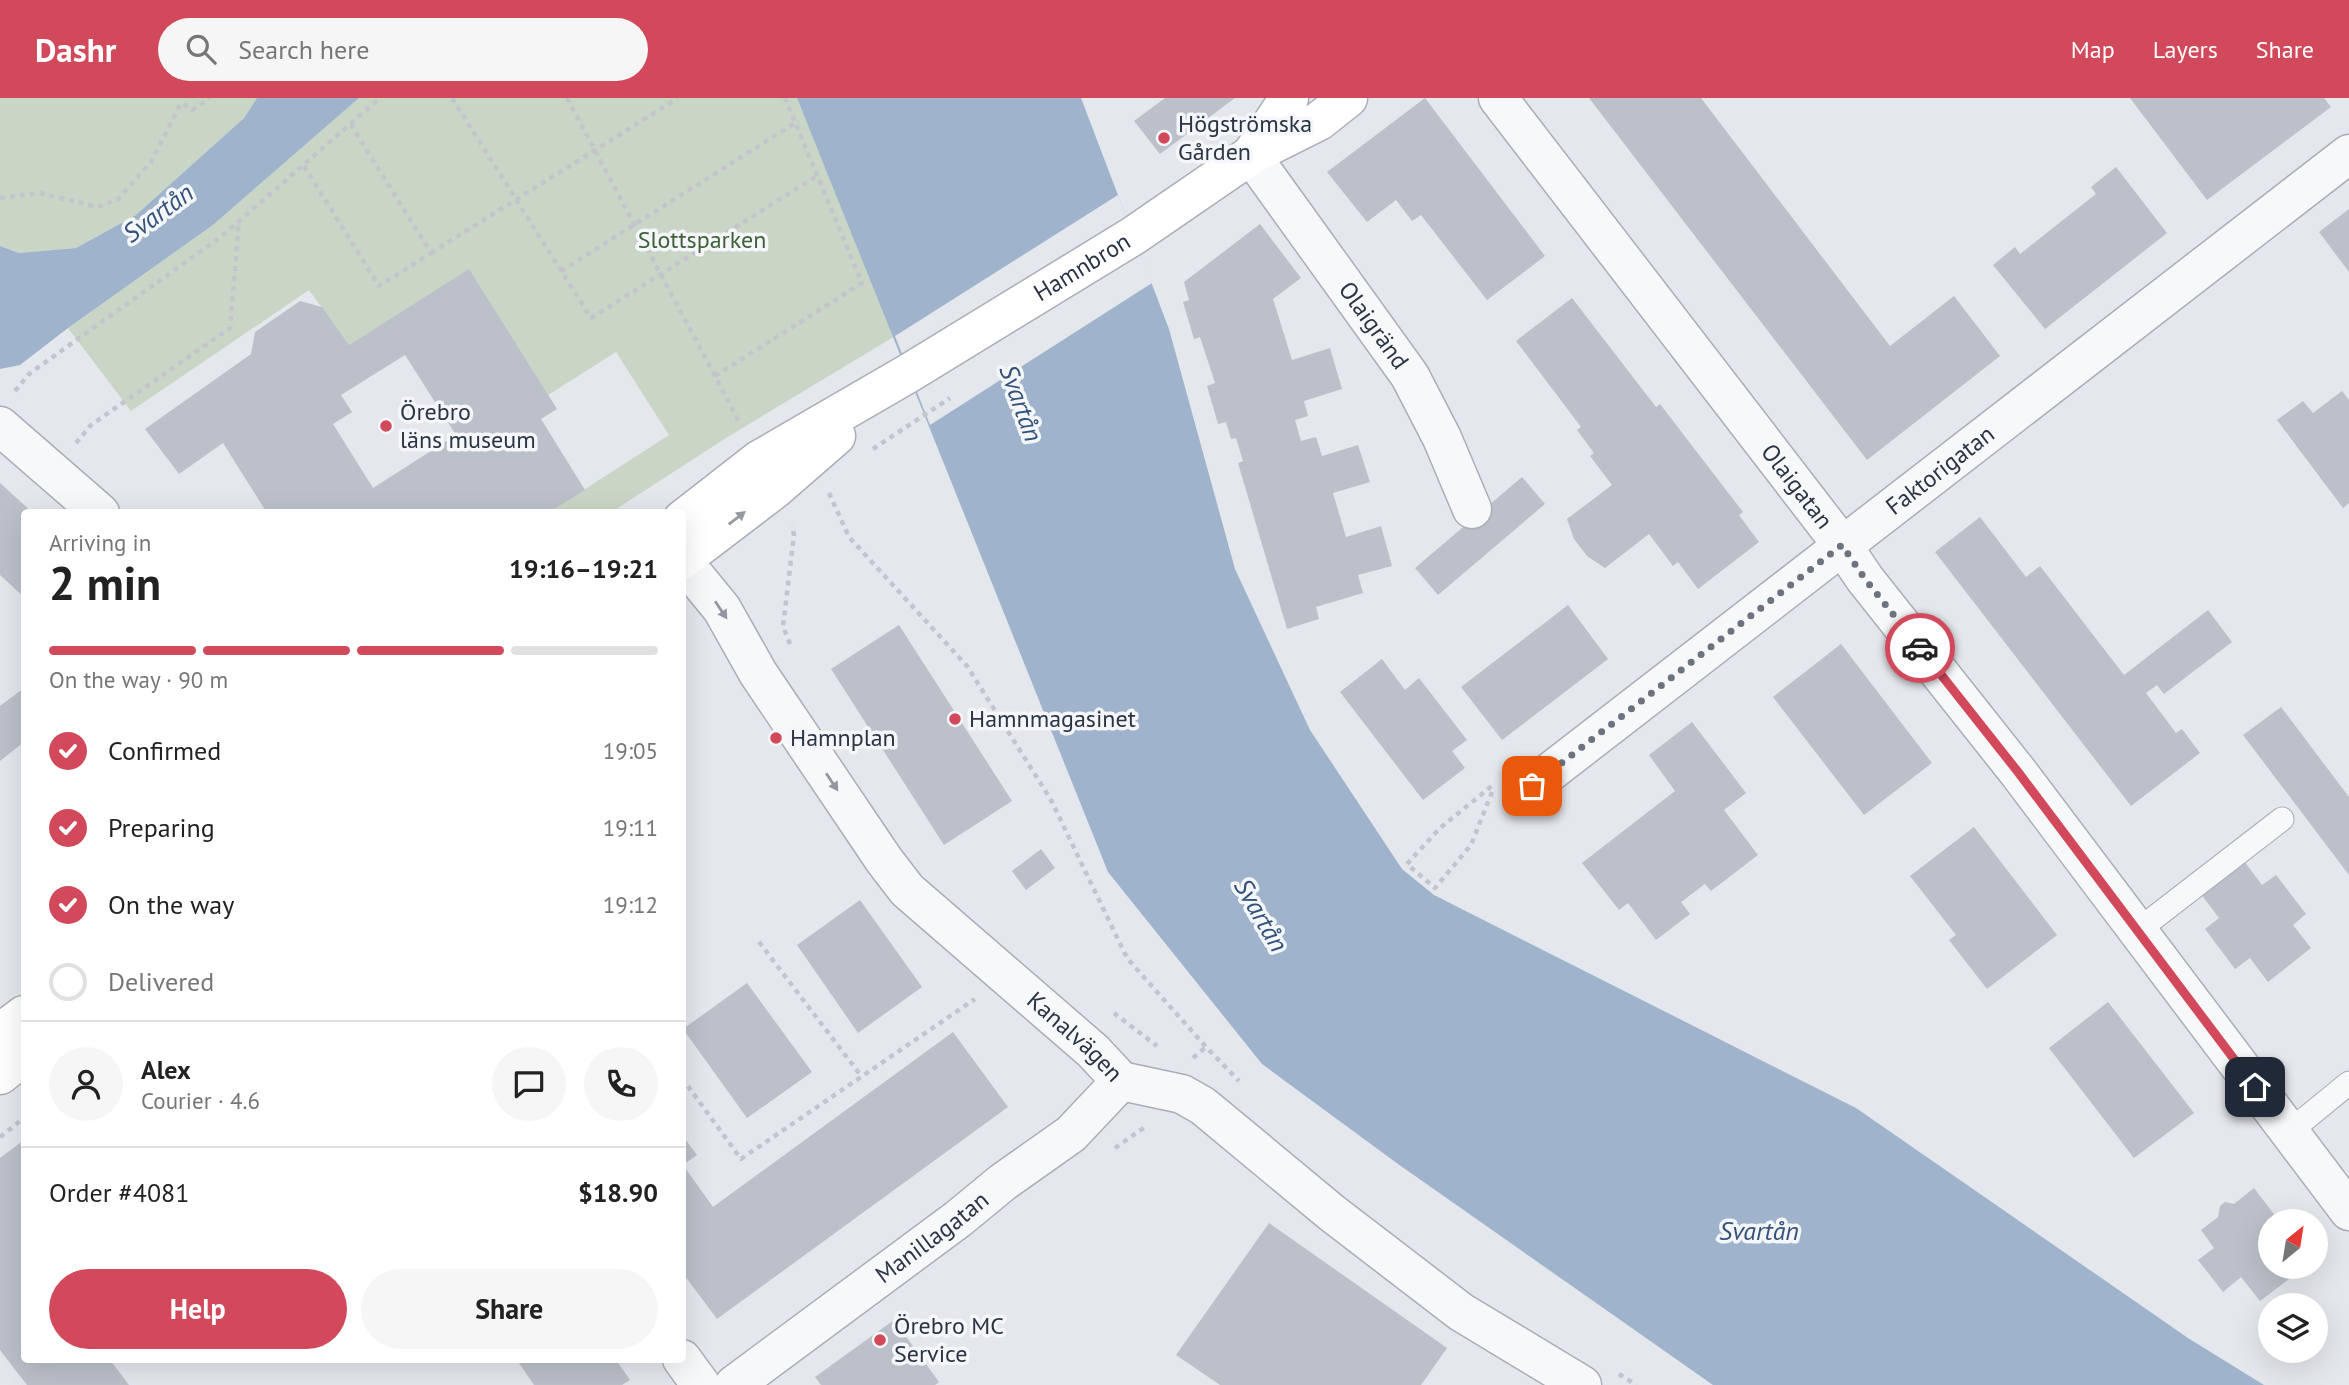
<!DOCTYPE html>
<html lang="en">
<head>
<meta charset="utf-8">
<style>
  body { margin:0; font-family:"PT Sans",sans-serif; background:#f6f6f6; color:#222; height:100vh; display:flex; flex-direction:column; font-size:26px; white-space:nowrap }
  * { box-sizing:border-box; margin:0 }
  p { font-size:23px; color:#767676 }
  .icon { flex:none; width:38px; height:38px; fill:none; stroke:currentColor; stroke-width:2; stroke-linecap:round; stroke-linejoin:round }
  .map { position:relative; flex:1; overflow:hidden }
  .panel { position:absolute; left:21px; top:411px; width:665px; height:854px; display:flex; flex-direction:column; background:#fff; border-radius:7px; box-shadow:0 7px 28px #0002 }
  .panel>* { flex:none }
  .needle { width:46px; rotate:30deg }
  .buttons { position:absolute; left:2258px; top:1111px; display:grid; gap:14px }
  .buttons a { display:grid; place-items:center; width:70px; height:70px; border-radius:50%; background:#fff; box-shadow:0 7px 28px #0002; font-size:35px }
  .pin { position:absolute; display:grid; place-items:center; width:60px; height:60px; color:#fff; margin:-30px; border-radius:14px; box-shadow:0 4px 10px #0006 }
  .courier { position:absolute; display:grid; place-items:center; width:70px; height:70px; margin:-35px; border:5px solid #d1495b; border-radius:50%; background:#fff; color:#222; box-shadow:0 2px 9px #0007 }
  .overview em { font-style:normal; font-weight:800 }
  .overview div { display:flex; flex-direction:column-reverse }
  .overview { display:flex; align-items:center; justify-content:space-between; height:119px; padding:0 28px }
  h1 { font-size:46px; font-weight:800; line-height:52px }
  .bar { display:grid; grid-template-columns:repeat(4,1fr); gap:10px 7px; align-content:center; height:84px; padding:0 28px }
  .bar i { height:9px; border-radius:5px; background:#e0e0e0 }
  .bar .active { background:#d1495b }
  .bar p { grid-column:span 4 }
  .line { display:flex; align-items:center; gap:18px; padding:0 28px; border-top:2px solid #e0e0e0 }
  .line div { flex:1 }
  .round { display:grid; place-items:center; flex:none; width:74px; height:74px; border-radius:37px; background:#f6f6f6 }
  ol { padding:0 28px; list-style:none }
  li { display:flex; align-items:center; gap:21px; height:77px }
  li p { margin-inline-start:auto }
  li .icon { padding:7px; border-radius:50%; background:#d1495b; color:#fff; stroke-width:4 }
  li:last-child { color:#767676 }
  li i { width:38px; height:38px; border:4px solid #e0e0e0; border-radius:50% }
  .button { display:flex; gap:14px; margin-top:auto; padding:14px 28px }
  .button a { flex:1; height:80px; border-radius:42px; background:#d1495b; color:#fff; font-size:28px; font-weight:800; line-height:80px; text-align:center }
  .button a+a { background:#f6f6f6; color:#222 }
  header { display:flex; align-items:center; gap:42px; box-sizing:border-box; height:98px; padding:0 35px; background:#d1495b; color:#fff }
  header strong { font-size:33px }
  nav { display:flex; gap:38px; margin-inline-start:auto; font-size:24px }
  .search { width:490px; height:63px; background:#f6f6f6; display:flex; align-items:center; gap:18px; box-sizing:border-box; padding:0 24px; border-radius:38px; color:#767676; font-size:26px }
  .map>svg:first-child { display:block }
  .green { fill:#c9d6c5 }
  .water { fill:#9fb4cc }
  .pier { fill:#e4e7ec }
  .building { fill:#bbc0ca; fill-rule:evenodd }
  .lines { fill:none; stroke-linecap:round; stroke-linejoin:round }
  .service-casing { stroke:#a9aeb7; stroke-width:25 }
  .minor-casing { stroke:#a9aeb7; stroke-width:41 }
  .tertiary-casing { stroke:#a9aeb7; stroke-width:41 }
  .secondary-casing { stroke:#a9aeb7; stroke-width:41 }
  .path { stroke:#c2c5cb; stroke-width:4.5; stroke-dasharray:5 5; stroke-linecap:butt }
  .service { stroke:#f7f8fa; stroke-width:23 }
  .minor { stroke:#f7f8fa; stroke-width:38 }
  .tertiary { stroke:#f7f8fa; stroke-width:38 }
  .secondary { stroke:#fff; stroke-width:38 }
  .oneway { fill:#959aa2 }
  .oneway2 { fill:#9196a0 }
  .done { stroke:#6c737f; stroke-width:7; stroke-dasharray:0 12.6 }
  .route { stroke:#d1495b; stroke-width:9 }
  .poi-dot { fill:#d1495b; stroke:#f4f6f9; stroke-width:2.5 }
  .labels { text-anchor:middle; stroke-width:7; stroke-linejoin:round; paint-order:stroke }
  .poi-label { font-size:24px; fill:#2b3445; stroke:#f4f6f9; text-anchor:start }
  .park-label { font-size:24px; fill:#3f6138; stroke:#f4f6f9 }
  .street-label { font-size:24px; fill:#2b3445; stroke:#f4f6f9 }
  .water-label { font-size:26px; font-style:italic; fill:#34527a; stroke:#f4f6f9 }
</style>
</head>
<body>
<header>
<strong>Dashr</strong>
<div class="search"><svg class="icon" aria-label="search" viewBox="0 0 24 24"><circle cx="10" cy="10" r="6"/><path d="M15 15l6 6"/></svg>Search here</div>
<nav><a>Map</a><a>Layers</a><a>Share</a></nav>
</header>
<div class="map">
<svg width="2349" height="1287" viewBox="0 0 2349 1287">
  <rect width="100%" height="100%" fill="#e4e7ec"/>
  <g class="green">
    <path d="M0,0H257L244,20L136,117L76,150L19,155L0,148Z"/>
    <path d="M359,0H797L895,238L726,340L610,415H548L669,337L616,254L548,297L469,172L349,247L309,192L131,313L68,230L213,127Z"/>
  </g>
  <g class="water">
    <path d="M257,0H359L213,127L68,230L20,267L0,271V148L19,155L76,150L136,117L244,20Z"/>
    <path d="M797,0H1081L1169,231L1235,471L1310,632L1402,771L1434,797L1856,1010L2188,1240L2264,1287H1713L1398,1066L1262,966L1108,774Z"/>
  </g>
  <path class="pier" d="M1118,97L1152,185L930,327L895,238Z"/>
  <g class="building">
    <path d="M1165,0H1235L1160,56L1134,23Z"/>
    <path d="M1425,0L1545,158L1487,202L1421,117L1412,123L1396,102L1367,124L1327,74Z"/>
    <path d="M1589,0H1701L1890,248L1954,198L2000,258L1867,362Z"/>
    <path d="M2130,0H2324L2331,9L2207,102Z"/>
    <path d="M2116,69L2167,135L2045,231L1993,167L2015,149L2020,156L2096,96L2091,89Z"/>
    <path d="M2349,111V174L2319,134Z"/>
    <path d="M1260,126L1301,180L1273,201L1292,262L1330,250L1342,291L1304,303L1308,318L1295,322L1301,343L1316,339L1322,358L1358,347L1370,384L1333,395L1346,439L1381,428L1392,468L1358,477L1363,495L1316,509L1319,521L1287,531L1238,365L1243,363L1236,340L1231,341L1226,324L1218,326L1207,288L1215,285L1200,239L1194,241L1183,204L1189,202L1184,184Z"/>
    <path d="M469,171L557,311L541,321L585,392L548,415H267L223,345L179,376L145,331L251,256L255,234L300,203L322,209L349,247ZM405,257L456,337L373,390L333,326L352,314L341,297Z"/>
    <path d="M1572,200L1656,309L1660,306L1743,414L1739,417L1759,444L1698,491L1678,464L1673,468L1649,436L1605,470L1587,458L1574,441L1567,421L1612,387L1590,358L1594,355L1577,332L1581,329L1516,243Z"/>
    <path d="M2342,293L2349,302V405L2343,410L2277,322L2303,303L2313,315Z"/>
    <path d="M1522,379L1545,406L1438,497L1415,470Z"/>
    <path d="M0,385L33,415H24V499L0,477Z"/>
    <path d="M1980,419L2026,479L2040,468L2124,577L2208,512L2232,544L2164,596L2157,587L2146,595L2176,635L2182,631L2200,655L2131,708L1935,454Z"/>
    <path d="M1568,507L1608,561L1502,642L1461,589Z"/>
    <path d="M899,527L1012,703L944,747L831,571Z"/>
    <path d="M1841,546L1932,665L1864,717L1773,599Z"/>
    <path d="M1382,561L1405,592L1419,580L1467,642L1452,653L1465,670L1423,702L1340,594Z"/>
    <path d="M24,590V644L0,663V608Z"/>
    <path d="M2281,609L2349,699V777L2243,637Z"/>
    <path d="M1692,624L1746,695L1724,712L1758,757L1711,793L1705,786L1681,804L1690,816L1656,842L1628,805L1619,812L1582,765L1675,693L1649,657Z"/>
    <path d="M1974,729L2057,837L1987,891L1949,842L1956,837L1910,778Z"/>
    <path d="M1041,751L1055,770L1026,792L1012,773Z"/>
    <path d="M2244,763L2262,787L2276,777L2306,816L2293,827L2311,850L2268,884L2250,860L2235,871L2205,831L2219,820L2201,796Z"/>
    <path d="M860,802L922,889L858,935L797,847Z"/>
    <path d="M747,885L812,974L747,1020L683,931Z"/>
    <path d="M2108,904L2194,1015L2134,1060L2049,950Z"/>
    <path d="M953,934L1008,1009L717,1221L682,1174V1037L697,1057L683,1067L713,1109Z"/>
    <path d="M24,1042V1262H110L129,1287H27L0,1252V1060Z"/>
    <path d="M2254,1090L2280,1124H2270V1169H2298L2301,1172L2260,1203L2241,1179L2223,1194L2198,1162L2214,1150L2201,1132L2218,1119L2220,1108L2225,1104L2234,1106Z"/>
    <path d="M1269,1125L1447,1250L1421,1287H1220L1176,1257Z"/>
    <path d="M894,1222L939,1284L935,1287H821L815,1279Z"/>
    <path d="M517,1262H616L630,1282L622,1287H534Z"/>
  </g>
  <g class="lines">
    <g class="service-casing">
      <g id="service">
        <path d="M2137,833L2282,721"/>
        <path d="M2289,1034L2349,985"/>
      </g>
    </g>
    <g class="minor-casing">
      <g id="minor">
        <path id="s1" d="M1498,0L1842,447L1865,481L2018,674L2349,1113"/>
        <path id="s2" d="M1251,57L1410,278L1442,340L1472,411"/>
        <path d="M0,328L100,415"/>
        <path id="s3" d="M682,462L722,511L758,575L884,762L907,792L1093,953L1121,983L1182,996L1203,1008L1332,1115L1461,1214L1582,1287"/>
        <path id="s4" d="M1532,688L2349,56"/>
        <path id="s5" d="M734,1287L958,1121L1003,1084L1071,1036L1121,983"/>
      </g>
    </g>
    <g class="tertiary-casing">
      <path id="tertiary" d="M682,1261L701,1287"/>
    </g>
    <g class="secondary-casing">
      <g id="secondary">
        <path d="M1253,54L1289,0"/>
        <path id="s6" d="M682,422L759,362L909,275L1133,138L1251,57L1319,23L1348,0"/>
        <path d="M682,462L775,391L836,338"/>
        <path d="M0,935L24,917"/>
        <path d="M0,977L24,958"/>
      </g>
    </g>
    <g class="path">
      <path d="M452,0L591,220L817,78"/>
      <path d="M567,0L741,327"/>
      <path d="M304,68L379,188L431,155L351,27"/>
      <path d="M0,100L39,95L98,109L118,101L151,64L181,5L192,12L210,0"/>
      <path d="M431,155L678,0"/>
      <path d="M561,173L795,25"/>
      <path d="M715,278L862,185L785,0"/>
      <path d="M15,293L29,276L222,138L380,0"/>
      <path d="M76,345L91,327L230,230L239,124"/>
      <path d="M873,351L950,300"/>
      <path d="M829,395L849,439L967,568L1051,702L1127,860L1206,949L1239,983"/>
      <path d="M790,546L783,528L794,437L792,428"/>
      <path d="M1492,694L1471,747L1435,790L1407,766L1440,730L1493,687"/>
      <path d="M759,844L862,979"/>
      <path d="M1114,915L1157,948"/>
      <path d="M1193,960L1206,949"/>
      <path d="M682,980L741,1061L975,901"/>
      <path d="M0,1039L24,1020"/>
      <path d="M1115,1050L1145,1029"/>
      <path d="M1619,1276L1636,1287"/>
    </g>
    <use href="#service" class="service"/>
    <use href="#minor" class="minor"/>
    <use href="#tertiary" class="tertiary"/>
    <use href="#secondary" class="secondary"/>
  </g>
  <defs><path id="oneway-solid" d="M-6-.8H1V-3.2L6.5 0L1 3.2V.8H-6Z" transform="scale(1.75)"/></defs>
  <use class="oneway" href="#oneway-solid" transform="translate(737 420) rotate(-38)"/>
  <g class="oneway2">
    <use href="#oneway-solid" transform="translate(721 512) rotate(56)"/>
    <use href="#oneway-solid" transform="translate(832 684) rotate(56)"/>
  </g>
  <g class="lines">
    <path class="done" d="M1532,688L1842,447L1865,481L1920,550"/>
    <path class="route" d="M1920,550L2018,674L2255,989"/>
  </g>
  <g class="poi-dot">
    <circle cx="1164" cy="40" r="7"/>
    <circle cx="386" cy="328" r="7"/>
    <circle cx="955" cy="621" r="7"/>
    <circle cx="776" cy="640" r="7"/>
    <circle cx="880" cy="1242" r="7"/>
  </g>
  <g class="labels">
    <g class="poi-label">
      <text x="1178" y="34">Högströmska<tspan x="1178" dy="28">Gården</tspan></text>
      <text x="400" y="322">Örebro<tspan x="400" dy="28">läns museum</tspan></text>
      <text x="969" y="629">Hamnmagasinet</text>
      <text x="790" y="648">Hamnplan</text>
      <text x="894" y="1236">Örebro MC<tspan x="894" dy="28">Service</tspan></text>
    </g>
    <g class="park-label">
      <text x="702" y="150">Slottsparken</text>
    </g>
    <g class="street-label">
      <text dy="8" stroke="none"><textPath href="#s6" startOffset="474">Hamnbron</textPath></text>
      <text dy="8" stroke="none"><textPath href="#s2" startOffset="210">Olaigränd</textPath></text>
      <text dy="8" stroke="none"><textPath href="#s4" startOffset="516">Faktorigatan</textPath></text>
      <text dy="8" stroke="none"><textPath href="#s1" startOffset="490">Olaigatan</textPath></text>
      <text dy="8" stroke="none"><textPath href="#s3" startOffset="623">Kanalvägen</textPath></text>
      <text dy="8" stroke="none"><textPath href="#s5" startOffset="247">Manillagatan</textPath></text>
    </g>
    <g class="water-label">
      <text transform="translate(158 115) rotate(-36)" y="9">Svartån</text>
      <text transform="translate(1021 305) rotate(70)" y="9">Svartån</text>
      <text transform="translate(1261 817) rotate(60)" y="9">Svartån</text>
      <text x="1759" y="1142">Svartån</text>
    </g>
  </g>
</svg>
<div class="buttons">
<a><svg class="needle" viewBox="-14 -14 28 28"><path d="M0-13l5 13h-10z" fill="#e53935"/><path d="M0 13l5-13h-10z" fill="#767676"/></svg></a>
<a><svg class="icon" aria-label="layers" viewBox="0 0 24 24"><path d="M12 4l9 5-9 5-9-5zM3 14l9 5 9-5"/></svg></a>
</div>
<div class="pin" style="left:1532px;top:688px;background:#ea580c"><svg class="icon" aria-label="bag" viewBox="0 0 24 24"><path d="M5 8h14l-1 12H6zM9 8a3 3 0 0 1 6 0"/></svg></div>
<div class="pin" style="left:2255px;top:989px;background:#1f2937"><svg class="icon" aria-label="home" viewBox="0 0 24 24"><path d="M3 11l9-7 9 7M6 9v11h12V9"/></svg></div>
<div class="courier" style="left:1920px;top:550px"><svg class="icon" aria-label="car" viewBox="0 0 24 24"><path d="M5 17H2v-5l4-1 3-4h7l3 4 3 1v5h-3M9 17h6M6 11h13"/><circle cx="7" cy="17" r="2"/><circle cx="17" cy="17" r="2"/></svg></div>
<section class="panel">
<div class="overview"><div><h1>2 min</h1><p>Arriving in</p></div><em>19:16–19:21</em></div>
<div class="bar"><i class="active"></i><i class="active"></i><i class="active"></i><i></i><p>On the way · 90 m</p></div>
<ol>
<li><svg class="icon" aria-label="check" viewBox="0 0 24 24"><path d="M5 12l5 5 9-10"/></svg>Confirmed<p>19:05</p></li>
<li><svg class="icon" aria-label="check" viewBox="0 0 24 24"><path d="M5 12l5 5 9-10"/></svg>Preparing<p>19:11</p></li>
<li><svg class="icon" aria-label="check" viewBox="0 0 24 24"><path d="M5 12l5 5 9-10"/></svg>On the way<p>19:12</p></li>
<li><i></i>Delivered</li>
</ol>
<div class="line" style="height:126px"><a class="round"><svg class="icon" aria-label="person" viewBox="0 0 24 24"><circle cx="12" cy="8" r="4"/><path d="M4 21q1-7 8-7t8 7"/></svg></a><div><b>Alex</b><p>Courier · 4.6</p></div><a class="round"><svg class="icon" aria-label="chat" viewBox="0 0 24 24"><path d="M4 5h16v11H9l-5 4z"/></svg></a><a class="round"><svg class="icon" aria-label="phone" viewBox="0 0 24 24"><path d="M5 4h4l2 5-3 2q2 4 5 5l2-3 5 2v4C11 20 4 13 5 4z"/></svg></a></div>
<div class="line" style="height:91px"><div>Order #4081</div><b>$18.90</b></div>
<div class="button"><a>Help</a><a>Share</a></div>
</section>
</div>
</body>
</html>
